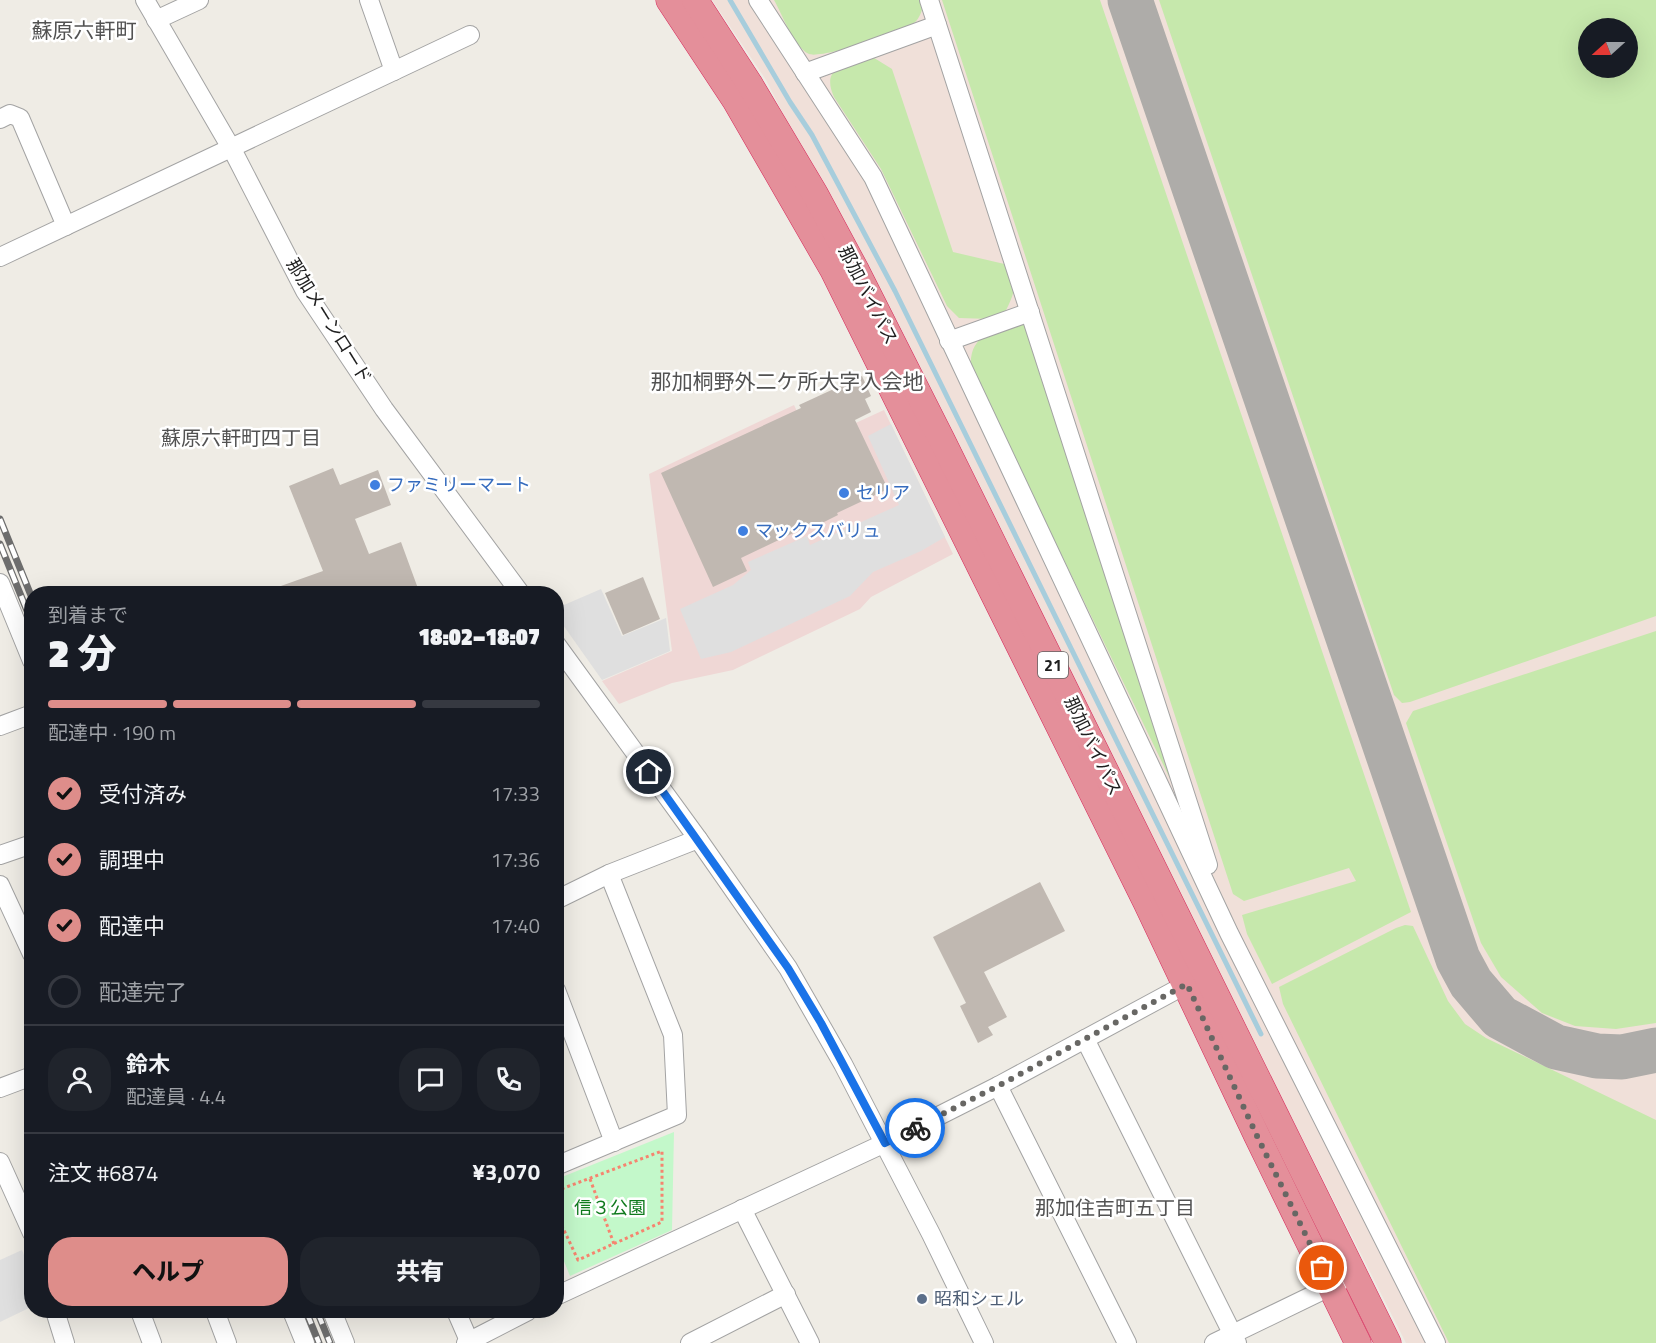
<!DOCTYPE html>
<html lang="ja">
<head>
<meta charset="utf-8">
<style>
  body { margin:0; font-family:"Titillium Web","Noto Sans JP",sans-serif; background:#20242c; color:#f1f3f6; height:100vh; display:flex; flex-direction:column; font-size:22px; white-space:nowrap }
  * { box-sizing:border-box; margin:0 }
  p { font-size:20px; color:#9ea1a6 }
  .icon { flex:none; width:33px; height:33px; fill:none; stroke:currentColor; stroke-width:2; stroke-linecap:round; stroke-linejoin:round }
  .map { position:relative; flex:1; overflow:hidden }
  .panel { position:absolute; left:24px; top:586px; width:540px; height:732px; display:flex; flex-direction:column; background:#171b24; border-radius:24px; box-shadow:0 6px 24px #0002 }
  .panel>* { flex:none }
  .needle { width:39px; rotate:249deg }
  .controls { position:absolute; left:1578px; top:18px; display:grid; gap:12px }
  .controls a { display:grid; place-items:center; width:60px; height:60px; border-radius:50%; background:#171b24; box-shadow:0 6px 24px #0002; font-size:30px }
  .pin { position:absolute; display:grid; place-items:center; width:51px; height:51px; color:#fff; margin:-26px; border:3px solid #fff; border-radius:50%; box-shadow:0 2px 6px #0007 }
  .courier { position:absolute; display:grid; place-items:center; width:60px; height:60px; margin:-30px; border:4px solid #1a73e8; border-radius:50%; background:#fff; color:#222; box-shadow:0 2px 8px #0007 }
  .headline em { font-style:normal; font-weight:800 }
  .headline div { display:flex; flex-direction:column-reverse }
  .headline { display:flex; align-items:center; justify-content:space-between; height:102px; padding:0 24px }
  h1 { font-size:39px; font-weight:800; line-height:45px }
  .bar { display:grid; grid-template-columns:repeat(4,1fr); gap:9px 6px; align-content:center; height:72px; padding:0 24px }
  .bar i { height:8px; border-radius:4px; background:#363941 }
  .bar .selected { background:#de8d8a }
  .bar p { grid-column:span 4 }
  .line { display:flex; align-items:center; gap:15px; padding:0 24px; border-top:2px solid #363941 }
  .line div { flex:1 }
  .round { display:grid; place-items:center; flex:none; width:63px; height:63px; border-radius:24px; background:#20242c }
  ol { padding:0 24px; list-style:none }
  li { display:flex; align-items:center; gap:18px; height:66px }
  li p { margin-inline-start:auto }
  li .icon { padding:6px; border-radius:50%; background:#de8d8a; color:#111; stroke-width:4 }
  li:last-child { color:#9ea1a6 }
  li i { width:33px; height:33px; border:3px solid #363941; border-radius:50% }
  .cta { display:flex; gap:12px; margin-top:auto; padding:12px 24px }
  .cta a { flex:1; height:69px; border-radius:24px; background:#de8d8a; color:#111; font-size:24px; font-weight:800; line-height:69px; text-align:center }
  .cta a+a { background:#20242c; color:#f1f3f6 }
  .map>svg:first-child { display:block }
  .commercial { fill:#efd7d5 }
  .military { fill:#f0e0d9; fill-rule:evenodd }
  .grass { fill:#c6e8ac; fill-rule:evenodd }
  .park { fill:#c3f8ca }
  .parking { fill:#dfdfdf }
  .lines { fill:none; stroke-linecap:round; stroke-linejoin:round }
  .stream { stroke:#a7cddc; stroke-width:5 }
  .taxiway { stroke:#aeaca9; stroke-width:45 }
  .building { fill:#c0b8b1 }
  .minor-casing { stroke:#a3a3a3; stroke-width:20 }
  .highway-casing { stroke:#d6295b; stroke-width:27 }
  .path { stroke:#f6846f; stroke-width:3; stroke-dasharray:3 3; stroke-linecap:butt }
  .minor { stroke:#fff; stroke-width:18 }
  .highway { stroke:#e48f9a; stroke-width:26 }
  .rail-casing { stroke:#6d6d6d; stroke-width:7 }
  .rail { stroke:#fff; stroke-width:4.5; stroke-dasharray:14; stroke-linecap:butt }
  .done { stroke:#686764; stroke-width:6; stroke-dasharray:0 10.8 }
  .route { stroke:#1a73e8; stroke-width:8 }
  .shop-dot { fill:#3f7fe0; stroke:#fff; stroke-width:2 }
  .service-dot { fill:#5c6f8a; stroke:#fff; stroke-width:2 }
  .labels { text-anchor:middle; stroke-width:5; stroke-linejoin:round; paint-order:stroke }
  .shield { fill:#fff; stroke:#626262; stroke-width:1.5 }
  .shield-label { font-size:16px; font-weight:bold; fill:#1f1f1f }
  .street-label { font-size:18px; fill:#1f1f1f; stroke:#fff }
  .shop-label { font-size:18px; fill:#366cbe; stroke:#fff; text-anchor:start }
  .park-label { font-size:18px; fill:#0f7a1d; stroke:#fff }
  .service-label { font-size:18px; fill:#4e5e75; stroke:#fff; text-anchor:start }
  .neighbourhood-label { font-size:20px; fill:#525252; stroke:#fff }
  .quarter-label { font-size:21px; fill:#525252; stroke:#fff }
</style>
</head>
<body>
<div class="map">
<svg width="1656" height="1343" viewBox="0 0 1656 1343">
  <rect width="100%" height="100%" fill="#efece5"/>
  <path class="commercial" d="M794,405L812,443L884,410L953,554L871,597L860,609L733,670L672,683L619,704L602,681L672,651L649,474Z"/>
  <path class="military" d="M712,0H1656V1343H1406L766,80ZM1588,28H1628V68H1588Z"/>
  <g class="grass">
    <path d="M774,0H921L923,7C921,13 919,19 914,23C904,33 821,59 809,54C794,47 782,14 774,0Z"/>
    <path d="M942,0H1100L1411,912L1272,984L1247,934L1242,915L1356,881L1349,868L1244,901L1233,894Z"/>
    <path d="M1159,0H1656V616L1410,702L1402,703L1394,695ZM1588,28H1628V68H1588Z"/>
    <path d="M871,56L892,69L953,252L1013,266C1018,285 1013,297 1004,314L990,319L959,318L947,306L881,169L834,97C820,66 847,64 871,56Z"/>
    <path d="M1026,320L1190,820L971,368C968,332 999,329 1026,320Z"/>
    <path d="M1656,631V1023L1616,1029L1575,1026L1542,1013L1501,977L1481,943L1406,723L1413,711Z"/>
    <path d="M1405,925L1413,926L1448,1001L1465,1024L1486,1038L1656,1120V1343H1449L1283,1004L1279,987L1396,928Z"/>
  </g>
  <path class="park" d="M674,1132L672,1230L570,1276L557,1244V1179Z"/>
  <g class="parking">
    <path d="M891,424L945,537L921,551L873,572L850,596L731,652L701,659L680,609L733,585L751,570L748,562L807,536L810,545L899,505L868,436Z"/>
    <path d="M601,589L622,636L666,618L670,651L602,680L556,615L557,608Z"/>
    <path d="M22,1250L31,1273V1307L0,1322V1260Z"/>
  </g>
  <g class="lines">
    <path class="stream" d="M730,0L790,102L812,135L895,291L1261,1034"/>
    <path class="taxiway" d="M1130,0L1458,959L1471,983L1500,1017L1556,1047L1597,1056L1622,1057L1656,1050"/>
  </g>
  <g class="building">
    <path d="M862,376L871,396L865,399L871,412L855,420L888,489L837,513L838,515L812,528L810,525L741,558L747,571L713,587L661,473L801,408L799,405Z"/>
    <path d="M333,468L340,485L378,470L391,505L355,519L369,554L401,542L420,594H264V592L323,571L289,486Z"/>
    <path d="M643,577L660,619L623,635L605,593Z"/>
    <path d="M1040,882L1065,931L984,972L1007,1017L988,1027L993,1035L978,1043L960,1006L966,1003L933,937Z"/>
  </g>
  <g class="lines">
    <g class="minor-casing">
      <g id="minor">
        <path d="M145,0L234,153L305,291L384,409L521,594"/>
        <path d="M369,0L394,71"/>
        <path d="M758,0L873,177L1229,933L1436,1343"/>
        <path d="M929,0L1208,865"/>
        <path d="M156,20L199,0"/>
        <path d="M805,73L937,25"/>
        <path d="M0,119L10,114L20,118L66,226"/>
        <path d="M0,257L470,35"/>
        <path d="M949,341L1030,312"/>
        <path d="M0,583L32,661"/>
        <path d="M556,644L698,839L788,968L843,1064L931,1234L984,1343"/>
        <path d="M0,726L32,714"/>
        <path d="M0,855L32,844"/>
        <path d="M0,885L32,954"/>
        <path d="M556,900L609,874L698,839"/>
        <path d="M556,990L614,1142"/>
        <path d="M1085,1039L1237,1343"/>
        <path d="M998,1086L1127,1343"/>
        <path d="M0,1088L32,1076"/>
        <path d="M0,1162L32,1233"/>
        <path d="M556,1166L677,1115L673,1035L609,874"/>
        <path d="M742,1209L810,1343"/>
        <path d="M556,1296L885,1143L998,1086L1187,984"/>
        <path d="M55,1311L65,1343"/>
        <path d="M140,1311L152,1343"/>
        <path d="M215,1311L227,1343"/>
        <path d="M292,1311L305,1343"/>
        <path d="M332,1311L345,1343"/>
        <path d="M456,1311L470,1343"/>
        <path d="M466,1343L528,1311"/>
        <path d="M690,1343L786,1294"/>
        <path d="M1214,1343L1340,1282"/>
      </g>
    </g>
    <g class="highway-casing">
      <g id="highway">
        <path d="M669,0L735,100L833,270L1146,902L1257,1136L1358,1343"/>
        <path d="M695,0L749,83L815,194L857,272L942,440L1388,1343"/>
      </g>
    </g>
    <g class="path">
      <path d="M590,1179L614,1244"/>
      <path d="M556,1191L662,1151V1222L578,1260L556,1213"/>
    </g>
    <use href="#minor" class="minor"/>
    <use href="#highway" class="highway"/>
    <g class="rail-casing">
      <g id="rail">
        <path d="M0,519L32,598"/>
        <path d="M0,544L32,623"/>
        <path d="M306,1311L319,1343"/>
        <path d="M317,1311L330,1343"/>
      </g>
    </g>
    <use href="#rail" class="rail"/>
  </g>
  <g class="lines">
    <path class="done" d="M915,1128L998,1086L1187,984L1257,1136L1322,1268"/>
    <path class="route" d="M649,772L788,968L821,1023L885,1143L915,1128"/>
  </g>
  <g class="shop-dot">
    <circle cx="375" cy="485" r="6"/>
    <circle cx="844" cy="493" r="6"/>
    <circle cx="743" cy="531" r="6"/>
  </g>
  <circle class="service-dot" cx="922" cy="1299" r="6"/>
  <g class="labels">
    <rect class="shield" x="1038" y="652" width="30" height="26" rx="4.5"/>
    <g class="shield-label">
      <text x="1053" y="671">21</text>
    </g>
    <g class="street-label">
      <text transform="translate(868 295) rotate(63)" y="6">那加バイパス</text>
      <text transform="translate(329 321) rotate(58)" y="6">那加メーンロード</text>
      <text transform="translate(1093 746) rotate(64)" y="6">那加バイパス</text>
    </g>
    <g class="shop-label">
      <text x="387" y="491">ファミリーマート</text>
      <text x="856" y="499">セリア</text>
      <text x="755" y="537">マックスバリュ</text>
    </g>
    <g class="park-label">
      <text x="610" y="1214">信３公園</text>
    </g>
    <g class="service-label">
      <text x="934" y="1305">昭和シェル</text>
    </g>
    <g class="neighbourhood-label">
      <text x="241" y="445">蘇原六軒町四丁目</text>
      <text x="1115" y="1215">那加住吉町五丁目</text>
    </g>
    <g class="quarter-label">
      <text x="84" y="38">蘇原六軒町</text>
      <text x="787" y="389">那加桐野外二ケ所大字入会地</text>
    </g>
  </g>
</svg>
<div class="controls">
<a><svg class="needle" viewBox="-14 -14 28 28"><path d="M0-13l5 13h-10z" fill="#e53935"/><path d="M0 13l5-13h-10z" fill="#9ea1a6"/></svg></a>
</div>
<div class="pin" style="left:1322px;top:1268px;background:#ea580c"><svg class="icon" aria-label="bag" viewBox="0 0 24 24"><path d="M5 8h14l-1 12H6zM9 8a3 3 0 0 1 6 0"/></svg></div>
<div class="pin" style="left:649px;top:772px;background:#1f2937"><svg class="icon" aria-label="home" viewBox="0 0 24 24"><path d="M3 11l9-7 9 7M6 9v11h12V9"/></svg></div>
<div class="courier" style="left:915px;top:1128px"><svg class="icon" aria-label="bike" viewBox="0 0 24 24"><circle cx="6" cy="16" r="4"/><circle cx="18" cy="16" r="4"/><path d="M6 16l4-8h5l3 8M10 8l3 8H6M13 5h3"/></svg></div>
<section class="panel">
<div class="headline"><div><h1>2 分</h1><p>到着まで</p></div><em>18:02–18:07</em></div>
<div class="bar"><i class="selected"></i><i class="selected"></i><i class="selected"></i><i></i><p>配達中 · 190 m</p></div>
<ol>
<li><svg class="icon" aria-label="check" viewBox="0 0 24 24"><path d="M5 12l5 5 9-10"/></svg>受付済み<p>17:33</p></li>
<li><svg class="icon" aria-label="check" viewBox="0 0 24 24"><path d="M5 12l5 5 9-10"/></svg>調理中<p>17:36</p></li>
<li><svg class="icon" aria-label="check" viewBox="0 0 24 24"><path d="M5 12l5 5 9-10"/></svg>配達中<p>17:40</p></li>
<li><i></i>配達完了</li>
</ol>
<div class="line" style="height:108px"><a class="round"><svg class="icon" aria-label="person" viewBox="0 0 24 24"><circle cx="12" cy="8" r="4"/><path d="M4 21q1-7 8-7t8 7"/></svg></a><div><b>鈴木</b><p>配達員 · 4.4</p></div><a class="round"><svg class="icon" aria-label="chat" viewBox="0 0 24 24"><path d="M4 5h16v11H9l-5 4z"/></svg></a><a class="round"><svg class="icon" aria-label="phone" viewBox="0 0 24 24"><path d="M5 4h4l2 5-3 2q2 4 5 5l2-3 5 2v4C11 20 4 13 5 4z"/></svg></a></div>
<div class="line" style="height:78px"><div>注文 #6874</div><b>¥3,070</b></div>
<div class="cta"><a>ヘルプ</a><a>共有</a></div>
</section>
</div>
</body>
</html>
